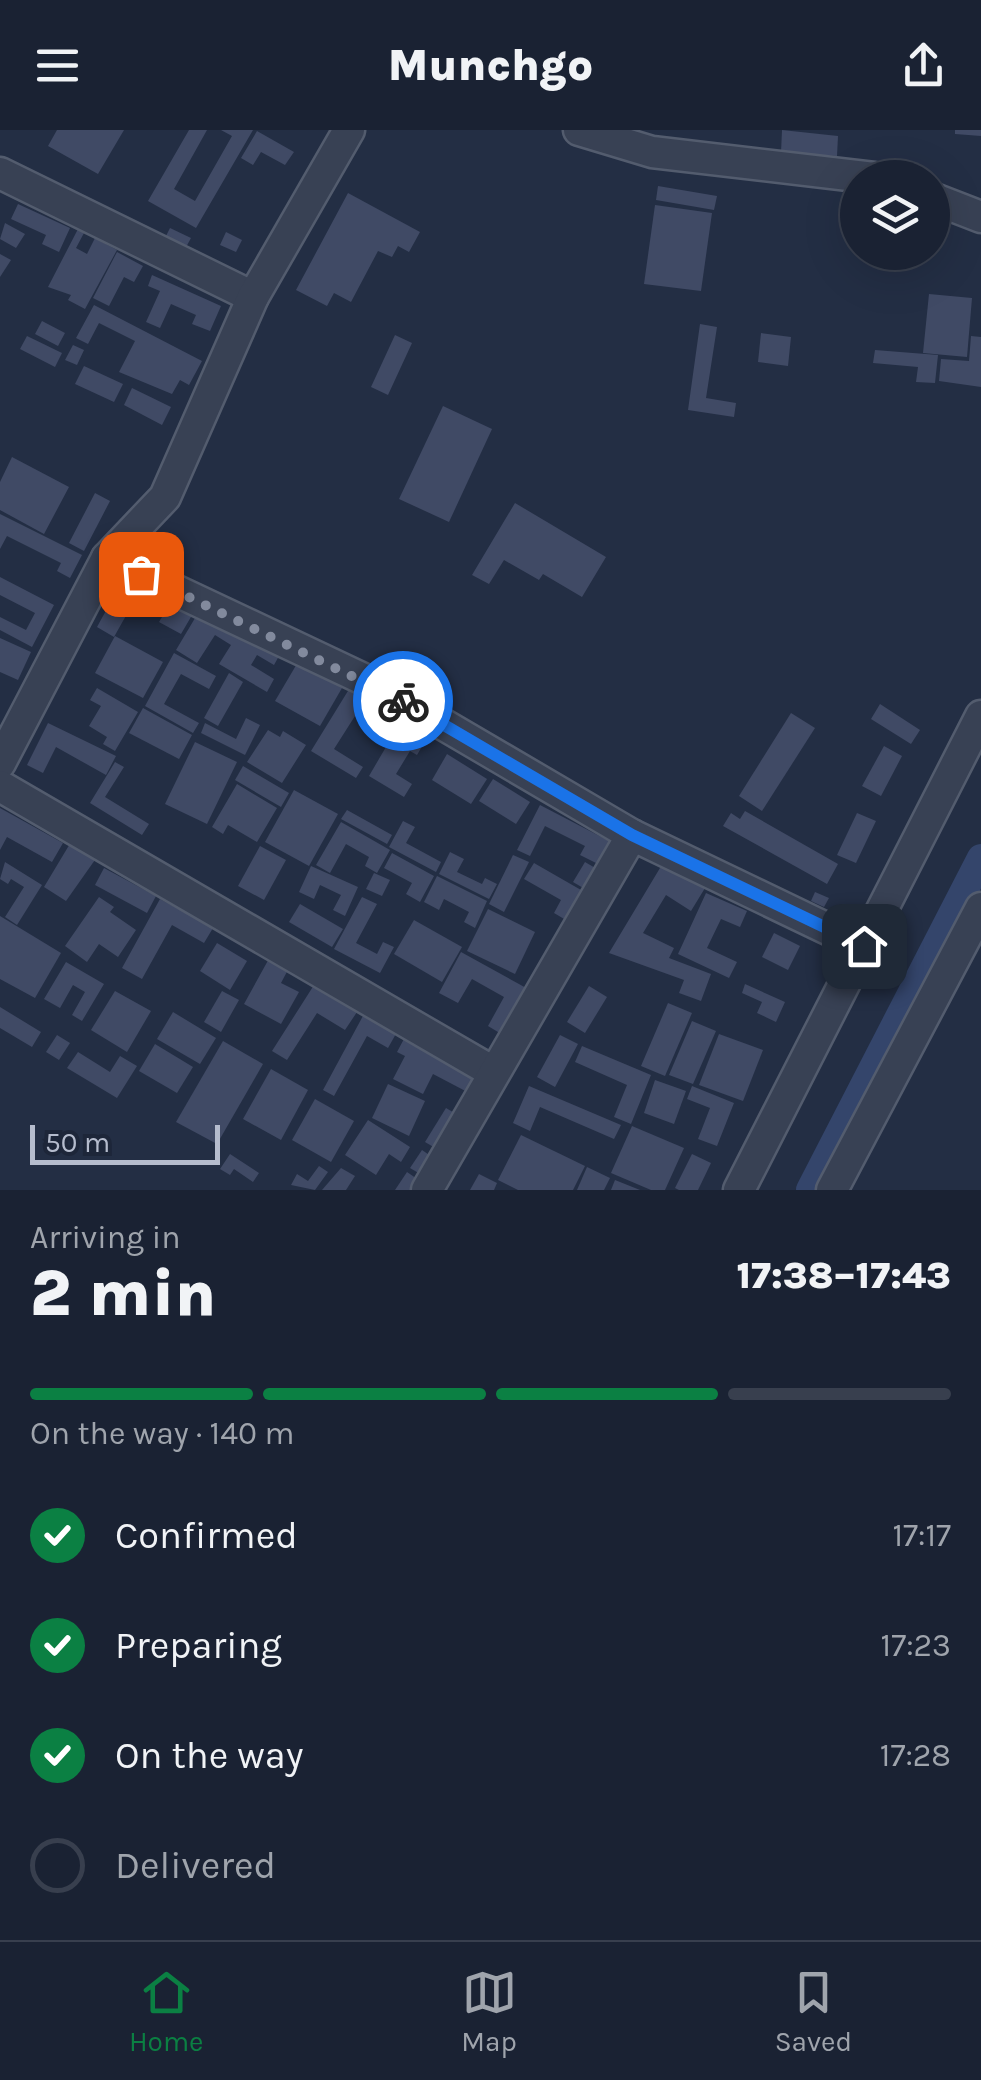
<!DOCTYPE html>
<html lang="en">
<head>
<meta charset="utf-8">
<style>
  body { margin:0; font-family:Karla,sans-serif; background:#272f3f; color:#f1f3f6; height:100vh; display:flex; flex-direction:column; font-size:38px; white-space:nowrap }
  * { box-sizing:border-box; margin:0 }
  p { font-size:32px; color:#9fa4ac }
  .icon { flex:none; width:55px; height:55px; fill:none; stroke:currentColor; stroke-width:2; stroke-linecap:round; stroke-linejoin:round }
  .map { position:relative; height:1060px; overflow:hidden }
  .side { display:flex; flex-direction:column; background:#1a2233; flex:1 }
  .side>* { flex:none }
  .controls { position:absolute; left:840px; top:30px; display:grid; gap:20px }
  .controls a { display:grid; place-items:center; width:110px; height:110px; border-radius:50%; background:#1a2233; box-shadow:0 10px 40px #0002,0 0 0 2px #383f4e; font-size:50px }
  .scale { position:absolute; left:30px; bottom:25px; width:190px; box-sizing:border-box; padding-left:10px; border:5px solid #b5bccd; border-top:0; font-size:28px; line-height:35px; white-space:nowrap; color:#b5bccd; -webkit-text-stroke:8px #1d2639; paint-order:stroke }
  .pin { position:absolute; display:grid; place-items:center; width:85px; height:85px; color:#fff; margin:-42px; border-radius:20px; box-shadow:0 5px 15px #0006 }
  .courier { position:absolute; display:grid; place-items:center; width:100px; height:100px; margin:-50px; border:8px solid #1a73e8; border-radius:50%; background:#fff; color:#222; box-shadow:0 2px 12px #0007 }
  .head em { font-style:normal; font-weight:800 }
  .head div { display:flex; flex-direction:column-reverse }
  .head { display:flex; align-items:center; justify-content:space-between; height:170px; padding:0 30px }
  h1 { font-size:65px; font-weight:800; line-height:75px }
  .bar { display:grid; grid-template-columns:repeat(4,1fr); gap:15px 10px; align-content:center; height:120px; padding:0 30px }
  .bar i { height:12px; border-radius:8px; background:#383f4e }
  .bar .active { background:#0b8043 }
  .bar p { grid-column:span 4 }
  ol { padding:0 30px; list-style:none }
  li { display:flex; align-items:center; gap:30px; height:110px }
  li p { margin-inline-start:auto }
  li .icon { padding:10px; border-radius:50%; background:#0b8043; color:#fff; stroke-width:4 }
  li:last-child { color:#9fa4ac }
  li i { width:55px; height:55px; border:5px solid #383f4e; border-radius:50% }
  header { display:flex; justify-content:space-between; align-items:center; height:130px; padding:0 30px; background:#1a2233; font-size:45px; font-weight:800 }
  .tabs { display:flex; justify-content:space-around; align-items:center; height:140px; border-top:2px solid #383f4e; background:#1a2233; font-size:28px; color:#9fa4ac }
  .tabs a { display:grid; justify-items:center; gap:5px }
  .tabs .active { color:#0b8043 }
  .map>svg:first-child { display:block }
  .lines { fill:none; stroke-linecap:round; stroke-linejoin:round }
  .canal { stroke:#34456b; stroke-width:28 }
  .building { fill:#404a65 }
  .minor-casing { stroke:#535c6e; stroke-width:35 }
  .minor { stroke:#384154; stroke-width:30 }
  .done { stroke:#828a9d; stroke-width:10; stroke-dasharray:0 18 }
  .route { stroke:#1a73e8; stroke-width:12 }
</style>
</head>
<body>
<header><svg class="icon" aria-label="menu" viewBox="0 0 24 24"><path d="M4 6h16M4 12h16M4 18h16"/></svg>Munchgo<svg class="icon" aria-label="share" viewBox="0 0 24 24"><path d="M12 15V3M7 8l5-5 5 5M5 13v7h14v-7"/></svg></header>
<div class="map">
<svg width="981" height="1060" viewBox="0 0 981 1060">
  <rect width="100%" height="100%" fill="#232e44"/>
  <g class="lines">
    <path class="canal" d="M810,1060L981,728"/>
  </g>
  <g class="building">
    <path d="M57,0H124L98,44L48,16Z"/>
    <path d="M189,0H207L174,59L195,71L232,6L221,0H253L196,98L148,71Z"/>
    <path d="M782,0L838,6L837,26L781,23Z"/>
    <path d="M955,0H981V6L955,4Z"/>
    <path d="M257,1L294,22L285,35L261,22L253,35L241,28Z"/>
    <path d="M658,56L717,66L714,80L656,70Z"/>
    <path d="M348,63L420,102L409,122L398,116L392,127L378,121L351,172L334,163L327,176L296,160Z"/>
    <path d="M18,74L70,98L59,122L42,114L46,105L11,89Z"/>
    <path d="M655,75L712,83L701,161L644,154Z"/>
    <path d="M5,93L25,104L16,118L0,109Z"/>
    <path d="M170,98L191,108L185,119L165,108Z"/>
    <path d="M78,99L84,103L76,118L87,124L95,108L117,120L85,179L68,170L71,165L48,157Z"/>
    <path d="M226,102L242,110L236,122L220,115Z"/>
    <path d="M117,122L143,136L134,152L124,147L109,176L93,168Z"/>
    <path d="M0,124L11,130L0,147Z"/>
    <path d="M152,145L221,176L210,201L192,194L196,185L171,174L160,198L146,192L160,161L148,156Z"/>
    <path d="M929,164L972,168L967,227L923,223Z"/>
    <path d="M94,175L202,231L189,255L180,250L172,264L119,242L135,211L99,193L88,214L76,208Z"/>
    <path d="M42,191L65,203L58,216L35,204Z"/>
    <path d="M700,194L717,197L706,268L736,273L734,287L688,280Z"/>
    <path d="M761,203L791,207L788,236L758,232Z"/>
    <path d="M395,205L412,213L388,265L371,257Z"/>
    <path d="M27,206L62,223L55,237L20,219Z"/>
    <path d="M971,206L981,207V257L939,251L941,229L969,231Z"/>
    <path d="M73,215L84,220L77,235L65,230Z"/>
    <path d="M875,220L938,225L935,253L916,252L918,237L873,233Z"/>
    <path d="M84,236L123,254L114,272L75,254Z"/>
    <path d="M132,258L171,277L162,295L124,275Z"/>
    <path d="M443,276L492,299L449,392L399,369Z"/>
    <path d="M12,327L69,357L44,404L0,380V352Z"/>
    <path d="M95,363L110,371L84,421L69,413Z"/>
    <path d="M515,373L606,427L582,467L543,444L539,450L504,430L489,454L472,445Z"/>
    <path d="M0,384L82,425L70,448L57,441L61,433L7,406L0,419Z"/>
    <path d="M127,442L195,480L181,504L159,492L165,482L137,466L114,507L97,497Z"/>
    <path d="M0,447L54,475L32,517L0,500V487L26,500L35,483L0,465Z"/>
    <path d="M201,478L279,526L274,535L257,525L251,535L274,549L267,562L219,534L231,515L215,505L197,533L176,520Z"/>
    <path d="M115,506L163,532L143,568L95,543Z"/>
    <path d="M0,508L31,522L18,550L0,542Z"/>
    <path d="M174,523L216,546L209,559L181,544L164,574L199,593L193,603L145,576Z"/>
    <path d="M298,532L342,558L320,596L275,571Z"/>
    <path d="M229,543L243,552L218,596L204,588Z"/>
    <path d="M351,556L394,583L382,603L355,586L334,619L363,637L356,648L311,621Z"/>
    <path d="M97,558L138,582L115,621L103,614L107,607L89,596L101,576L90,570Z"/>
    <path d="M880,574L920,600L911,614L871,589Z"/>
    <path d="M143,578L192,605L179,629L129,603Z"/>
    <path d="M791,583L815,598L762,681L739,666Z"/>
    <path d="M246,588L260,595L245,625L201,603L205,593L236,609Z"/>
    <path d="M48,593L116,626L106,645L56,617L43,643L27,635Z"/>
    <path d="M400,593L427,608L417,625L410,621L396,644L412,654L404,667L369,646Z"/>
    <path d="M268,600L280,607L283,601L306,615L282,653L247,632Z"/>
    <path d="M195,612L237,632L207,694L165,674Z"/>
    <path d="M884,616L902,626L881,666L862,656Z"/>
    <path d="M447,624L487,649L471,674L432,650Z"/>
    <path d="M115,632L124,637L105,667L149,694L142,705L90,673Z"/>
    <path d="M243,636L289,663L281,677L235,650Z"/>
    <path d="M493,649L530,672L516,694L479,671Z"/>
    <path d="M237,654L277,678L257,712L228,695L223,704L212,697Z"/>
    <path d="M294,660L338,684L309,736L265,712Z"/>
    <path d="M540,675L611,712L600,735L580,725L585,716L545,696L530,726L517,720Z"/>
    <path d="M0,678L63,713L52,732L7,707L0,720Z"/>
    <path d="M347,680L392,705L387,714L341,689Z"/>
    <path d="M745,681L838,734L827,754L723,696L731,683L740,689Z"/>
    <path d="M857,683L876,691L856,733L837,725Z"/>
    <path d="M403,691L415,697L406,713L441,732L436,742L389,717Z"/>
    <path d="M341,692L390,720L377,743L365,736L369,727L346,714L330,743L316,735Z"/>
    <path d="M71,712L97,727L66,771L44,757Z"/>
    <path d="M260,716L286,730L264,770L238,756Z"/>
    <path d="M450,722L464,729L457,742L482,754L485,748L497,754L489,769L439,744Z"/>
    <path d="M392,723L434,746L420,772L406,764L412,753L384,738Z"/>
    <path d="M513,725L529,732L504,782L489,774Z"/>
    <path d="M5,732L42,755L17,795L5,787L24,757L11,749L8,754L0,749Z"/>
    <path d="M585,732L602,742L590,762L573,752Z"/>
    <path d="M534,733L588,764L571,793L554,783L561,770L524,749Z"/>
    <path d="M663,733L705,758L691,781L666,765L643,803L674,818L669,828L711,844L701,871L679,863L684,850L609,823Z"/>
    <path d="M311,736L358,757L345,786L333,780L341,765L320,755L314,769L299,762Z"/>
    <path d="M104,738L156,766L147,783L95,755Z"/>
    <path d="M374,743L390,750L382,766L366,759Z"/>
    <path d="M437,746L487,771L475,798L464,792L469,782L444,769L439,780L424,772Z"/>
    <path d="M815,762L829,768L824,777L811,771Z"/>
    <path d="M706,763L747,781L740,797L721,789L707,818L737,832L729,848L678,824Z"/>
    <path d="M99,767L114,777L110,782L136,800L118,827L99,814L87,832L65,816Z"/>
    <path d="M362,767L377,774L356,813L377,824L383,812L394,817L380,843L334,819Z"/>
    <path d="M160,769L213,798L204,813L172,795L142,849L122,838Z"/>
    <path d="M300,774L343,799L332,817L289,792Z"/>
    <path d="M488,779L535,802L515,844L467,821Z"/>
    <path d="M0,786L61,823L35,868L0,849Z"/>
    <path d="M414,790L462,817L442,852L394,824Z"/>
    <path d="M774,803L800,816L788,840L762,827Z"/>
    <path d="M217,813L247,831L230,860L200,841Z"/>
    <path d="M461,822L528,859L503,905L488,896L504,867L472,849L458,873L439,863Z"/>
    <path d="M271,825L290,836L281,853L299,862L281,894L244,874Z"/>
    <path d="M66,832L104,854L82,891L72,885L85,862L73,855L60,878L44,869Z"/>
    <path d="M745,854L785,872L776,892L757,883L762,872L742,863Z"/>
    <path d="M314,855L357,882L345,900L317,883L287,930L272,921Z"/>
    <path d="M589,856L607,867L585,903L567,892Z"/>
    <path d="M115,861L151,881L127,922L91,900Z"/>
    <path d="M222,861L239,870L221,902L204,892Z"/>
    <path d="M668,873L692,883L665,946L641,936Z"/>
    <path d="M0,877L41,902L32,917L0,898Z"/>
    <path d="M173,882L216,908L200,934L157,909Z"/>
    <path d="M364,884L397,902L388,918L367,906L334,966L323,960Z"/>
    <path d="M692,891L716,901L693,954L669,945Z"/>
    <path d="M719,904L763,920L743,971L699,955Z"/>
    <path d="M57,905L70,913L59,930L46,922Z"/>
    <path d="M560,905L578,914L555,957L537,947Z"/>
    <path d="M405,907L483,947L473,965L433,944L423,964L393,949L405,926L397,922Z"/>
    <path d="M223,911L263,934L217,1014L176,992Z"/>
    <path d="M155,914L193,937L177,963L139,941Z"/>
    <path d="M582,916L651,945L631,994L614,987L627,955L575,932Z"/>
    <path d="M78,922L110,942L120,926L137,936L117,968L67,938Z"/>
    <path d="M271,939L308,960L281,1010L243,989Z"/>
    <path d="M655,950L686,961L674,994L644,983Z"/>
    <path d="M388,954L425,971L409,1006L372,988Z"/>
    <path d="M529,956L621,995L614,1009L540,977L530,1001L513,993Z"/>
    <path d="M692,956L734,973L717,1016L698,1009L710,978L687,969Z"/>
    <path d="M315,969L354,991L331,1032L292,1010Z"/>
    <path d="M446,978L463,988L442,1022L425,1012Z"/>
    <path d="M368,990L410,1017L401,1032L389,1024L376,1045L345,1025Z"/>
    <path d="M632,996L684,1018L665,1060H651L611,1043Z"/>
    <path d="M521,1005L585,1036L573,1060H518L498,1050Z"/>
    <path d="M422,1020L438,1031L427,1048L410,1038Z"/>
    <path d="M230,1024L259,1043L253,1052L234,1039L230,1045L220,1039Z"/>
    <path d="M692,1024L711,1033L698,1060H679L675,1058Z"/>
    <path d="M319,1036L328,1042L315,1060L291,1055L297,1044L308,1051Z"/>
    <path d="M587,1037L610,1048L604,1060H577Z"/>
    <path d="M341,1038L355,1046L346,1060H322Z"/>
    <path d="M407,1042L423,1053L419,1060H395Z"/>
    <path d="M479,1044L497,1053L494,1060H470Z"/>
    <path d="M615,1050L640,1060H611Z"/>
  </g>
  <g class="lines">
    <g class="minor-casing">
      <g id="minor">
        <path d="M579,0L652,22L874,48"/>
        <path d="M0,43L253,167"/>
        <path d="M932,68L981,87"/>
        <path d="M107,428L376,555L632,705L863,816"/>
        <path d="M0,633L107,428L165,367L253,167L349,0"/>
        <path d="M0,656L493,942"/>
        <path d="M427,1060L632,705"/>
        <path d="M739,1060L981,586"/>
        <path d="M832,1060L981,778"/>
      </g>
    </g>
    <use href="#minor" class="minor"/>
  </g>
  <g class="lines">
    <path class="done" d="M141,444L403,571"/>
    <path class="route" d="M403,571L632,705L864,816"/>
  </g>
</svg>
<div class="controls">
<a><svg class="icon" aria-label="layers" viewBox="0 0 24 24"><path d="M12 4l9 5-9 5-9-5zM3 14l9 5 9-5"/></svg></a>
</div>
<div class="scale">50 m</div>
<div class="pin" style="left:141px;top:444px;background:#ea580c"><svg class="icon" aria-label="bag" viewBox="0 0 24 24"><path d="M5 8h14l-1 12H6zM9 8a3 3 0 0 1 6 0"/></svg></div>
<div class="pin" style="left:864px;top:816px;background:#1f2937"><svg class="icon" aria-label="home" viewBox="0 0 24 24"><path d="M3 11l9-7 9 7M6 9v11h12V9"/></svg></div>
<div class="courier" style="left:403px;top:571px"><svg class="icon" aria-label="bike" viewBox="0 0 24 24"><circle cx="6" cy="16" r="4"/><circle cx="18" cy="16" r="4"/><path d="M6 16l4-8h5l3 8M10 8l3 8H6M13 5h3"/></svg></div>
</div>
<section class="side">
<div class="head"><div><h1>2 min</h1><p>Arriving in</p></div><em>17:38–17:43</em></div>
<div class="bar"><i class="active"></i><i class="active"></i><i class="active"></i><i></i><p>On the way · 140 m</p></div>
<ol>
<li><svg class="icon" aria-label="check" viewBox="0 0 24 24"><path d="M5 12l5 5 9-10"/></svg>Confirmed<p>17:17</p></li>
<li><svg class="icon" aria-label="check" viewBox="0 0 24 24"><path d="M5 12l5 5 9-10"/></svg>Preparing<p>17:23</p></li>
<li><svg class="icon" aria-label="check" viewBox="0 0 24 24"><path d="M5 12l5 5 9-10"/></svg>On the way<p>17:28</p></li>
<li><i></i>Delivered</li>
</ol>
</section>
<nav class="tabs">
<a class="active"><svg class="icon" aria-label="home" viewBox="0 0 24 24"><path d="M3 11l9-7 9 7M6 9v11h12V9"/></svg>Home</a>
<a><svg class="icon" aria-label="map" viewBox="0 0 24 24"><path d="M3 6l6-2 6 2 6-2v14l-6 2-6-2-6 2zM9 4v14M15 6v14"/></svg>Map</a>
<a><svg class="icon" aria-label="saved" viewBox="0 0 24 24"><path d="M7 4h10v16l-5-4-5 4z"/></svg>Saved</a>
</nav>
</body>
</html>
